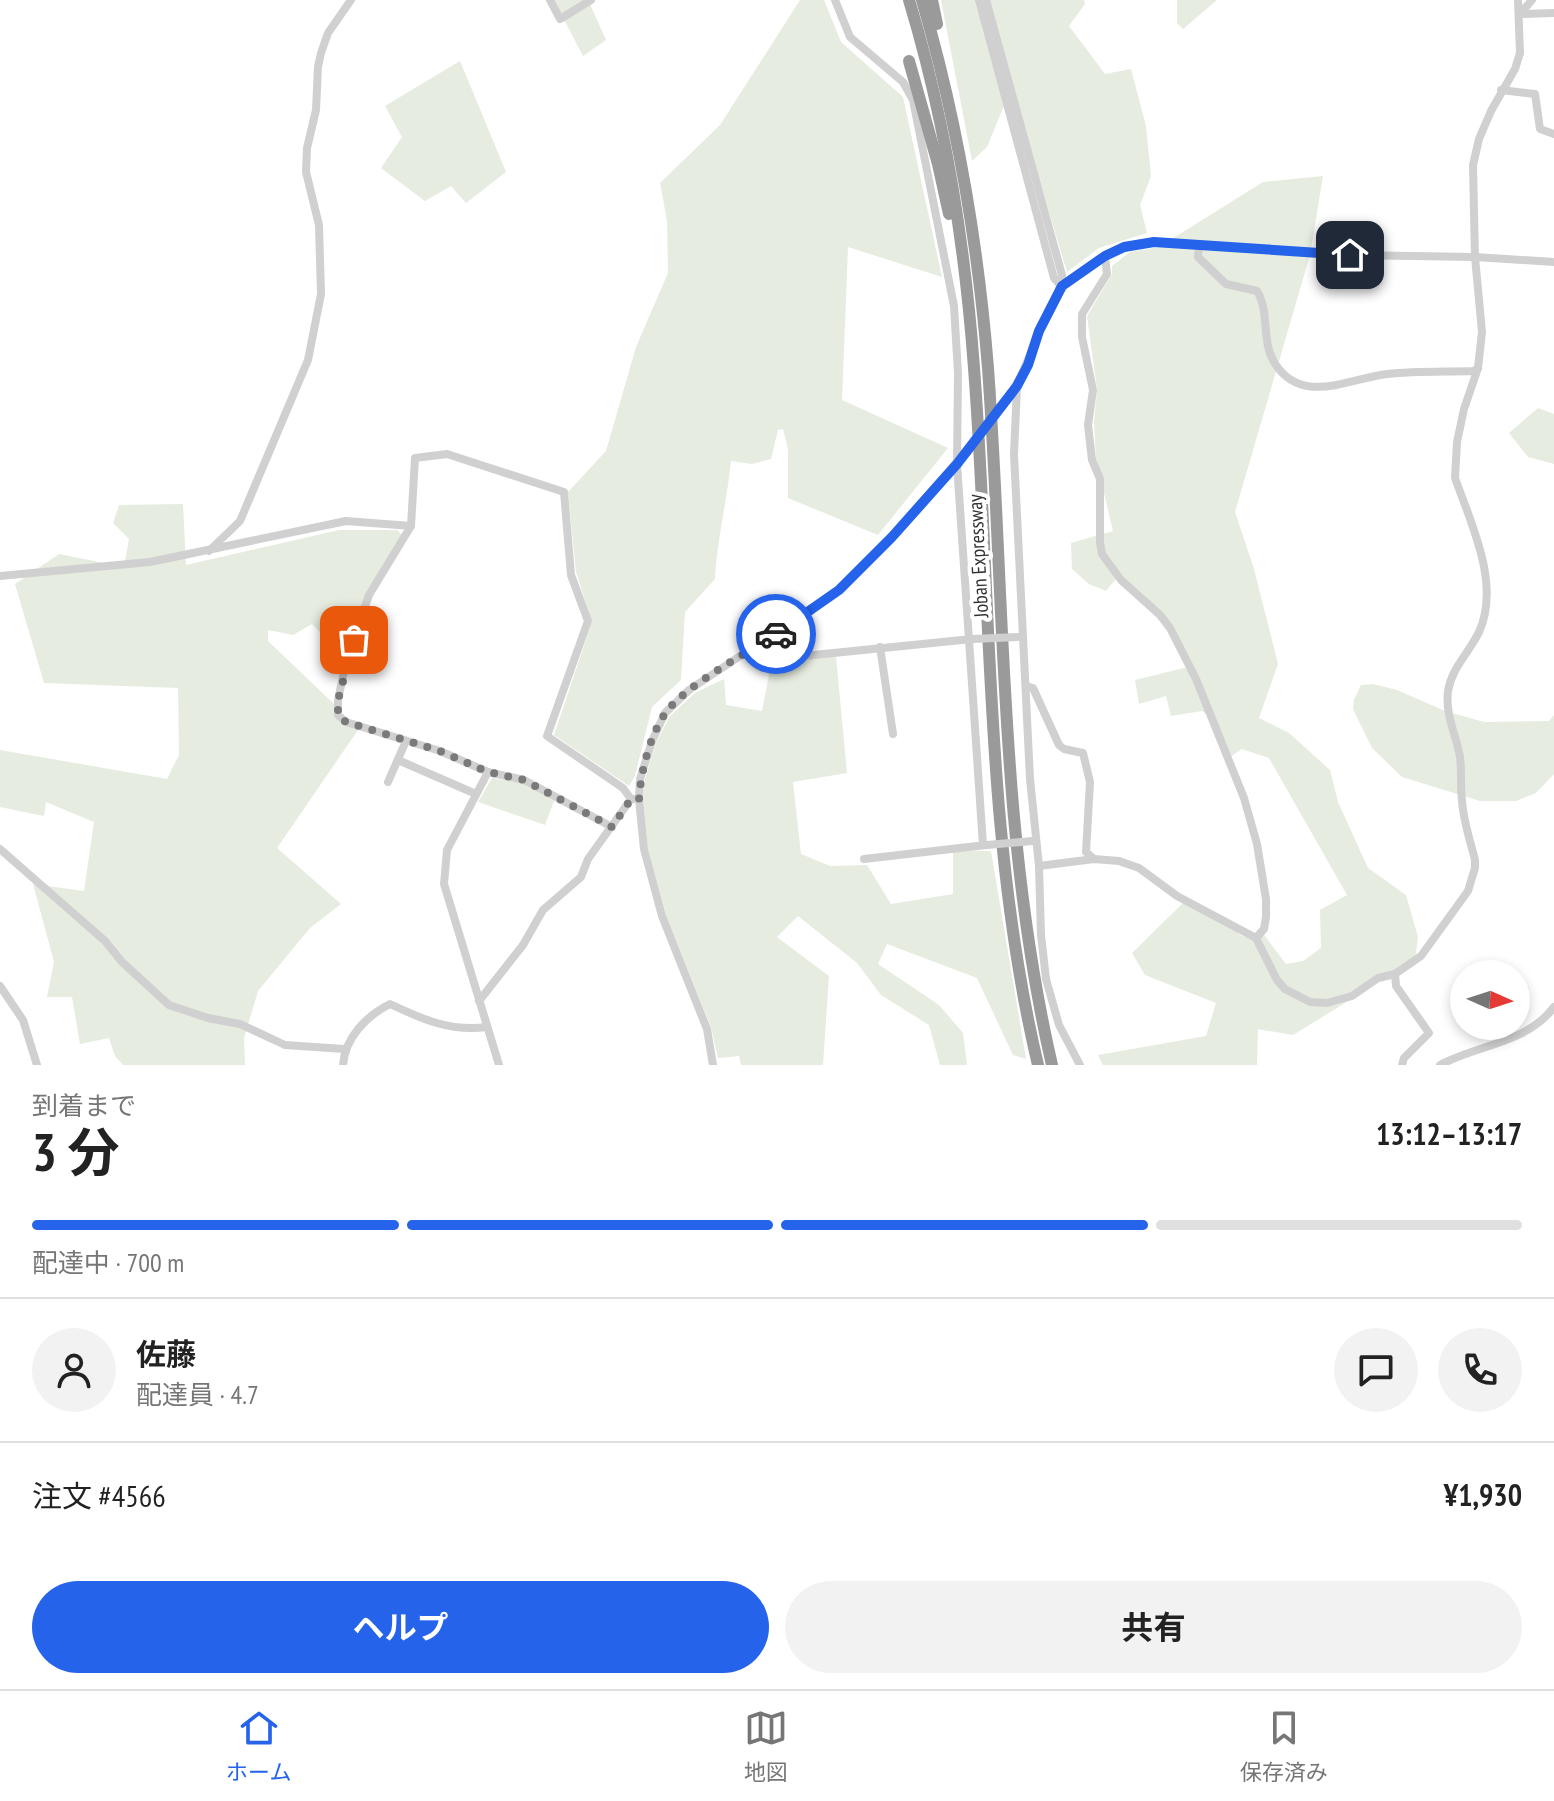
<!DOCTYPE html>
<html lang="ja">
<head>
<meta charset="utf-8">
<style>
  body { margin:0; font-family:"PT Sans Narrow","Noto Sans JP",sans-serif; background:#f2f2f2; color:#222; height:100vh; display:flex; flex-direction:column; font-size:30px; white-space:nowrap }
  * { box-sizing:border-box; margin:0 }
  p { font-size:26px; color:#767676 }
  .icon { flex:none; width:44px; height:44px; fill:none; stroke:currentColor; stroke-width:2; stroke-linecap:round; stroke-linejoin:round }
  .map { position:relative; height:1065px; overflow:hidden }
  .panel { display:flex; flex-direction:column; background:#fff; flex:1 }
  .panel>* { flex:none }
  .needle { width:52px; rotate:93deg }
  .buttons { position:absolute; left:1450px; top:960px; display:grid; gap:16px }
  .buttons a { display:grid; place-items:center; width:80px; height:80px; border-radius:50%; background:#fff; box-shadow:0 4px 12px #0003; font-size:40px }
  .pin { position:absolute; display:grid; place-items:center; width:68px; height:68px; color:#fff; margin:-34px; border-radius:16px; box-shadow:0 4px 12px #0006 }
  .courier { position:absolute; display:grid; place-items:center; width:80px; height:80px; margin:-40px; border:6px solid #2563eb; border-radius:50%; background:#fff; color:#222; box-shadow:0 2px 10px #0007 }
  .overview em { font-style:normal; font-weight:700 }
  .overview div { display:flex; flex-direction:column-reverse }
  .overview { display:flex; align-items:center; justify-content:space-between; height:136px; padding:0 32px }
  h1 { font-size:52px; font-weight:700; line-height:60px }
  .bar { display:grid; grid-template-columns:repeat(4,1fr); gap:12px 8px; align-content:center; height:96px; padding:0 32px }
  .bar i { height:10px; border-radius:6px; background:#e0e0e0 }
  .bar .on { background:#2563eb }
  .bar p { grid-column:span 4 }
  .line { display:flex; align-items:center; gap:20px; padding:0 32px; border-top:2px solid #e0e0e0 }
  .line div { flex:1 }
  .round { display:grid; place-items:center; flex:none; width:84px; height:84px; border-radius:42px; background:#f2f2f2 }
  .action { display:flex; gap:16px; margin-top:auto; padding:16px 32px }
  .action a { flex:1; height:92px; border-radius:48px; background:#2563eb; color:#fff; font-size:32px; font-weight:700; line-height:92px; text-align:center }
  .action a+a { background:#f2f2f2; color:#222 }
  .dock { display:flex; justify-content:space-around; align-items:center; height:112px; border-top:2px solid #e0e0e0; background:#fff; font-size:22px; color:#767676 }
  .dock a { display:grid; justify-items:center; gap:4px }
  .dock .on { color:#2563eb }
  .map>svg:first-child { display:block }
  .green { fill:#e6ecdf }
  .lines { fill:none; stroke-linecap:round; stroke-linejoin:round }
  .minor { stroke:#d0d0d0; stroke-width:8 }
  .highway { stroke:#9a9a9a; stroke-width:12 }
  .minor-bridge { stroke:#d0d0d0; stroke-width:8 }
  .done { stroke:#7a7a7a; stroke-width:8; stroke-dasharray:0 14.4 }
  .route { stroke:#2563eb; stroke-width:10 }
  .labels { text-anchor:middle; stroke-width:8; stroke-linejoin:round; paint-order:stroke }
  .street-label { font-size:20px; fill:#333; stroke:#fff }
</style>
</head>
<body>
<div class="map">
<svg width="1554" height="1065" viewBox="0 0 1554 1065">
  <rect width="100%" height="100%" fill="#fff"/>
  <g class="green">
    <path d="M554,0H590L589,2L606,40L583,56Z"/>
    <path d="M800,0H824L841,42L903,97L942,277L848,247L842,400L948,448L878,535L788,498V449L783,429L778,430L771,459L752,464L731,461C727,501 717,539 715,579L685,612L681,680L652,707L635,776L629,786L554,735L592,622L576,572L568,492L606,451L636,347L668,273L667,221L660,183L720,125Z"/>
    <path d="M941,0H1084L1085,4L1069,26L1105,74L1131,69L1146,126L1151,176L1140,205L1147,233L1099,248L1067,272L1016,102L1003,108L987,147L972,161Z"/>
    <path d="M1177,0H1217L1183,29L1177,23Z"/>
    <path d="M460,61L506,172L466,203L451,186L425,201L381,168L402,137L385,106Z"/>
    <path d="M1323,176L1310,255L1235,512L1254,569L1278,664L1259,718L1289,733L1330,770L1338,802L1368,868L1406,895L1418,937L1415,960L1293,1035L1258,1029L1257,1065H1103L1098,1055L1206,1036L1216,1003L1145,975L1132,953L1183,903L1231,926L1240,935L1251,939L1264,935L1286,964L1303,961L1321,948L1320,910L1347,895L1269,758L1242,749L1230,757L1216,721L1202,711L1171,716L1166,696L1139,704L1135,680L1192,666L1173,626L1119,575L1106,591L1089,584L1072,569L1071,543L1113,531L1096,459L1094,421L1097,389L1087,316L1112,274V266L1130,252L1159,247L1263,182Z"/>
    <path d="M1538,408L1554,414V464L1528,457L1509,433Z"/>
    <path d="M183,504L186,565L339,530H397L402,535L366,594L344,656L312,624L293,635L268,630V641L334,704L335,718L358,730L277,848L341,904L310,928L258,991L244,1038L245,1065H123L115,1056L109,1038L80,1044L72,997H47L54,962L33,884L84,891L94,822L46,802L44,816L0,807V750L167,779L179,755L178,688L44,683L15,584L59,554L124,567L129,539L113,523L119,505Z"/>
    <path d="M810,655L836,657L847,773L793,782L801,854L830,866L867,865L891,904L953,894V850L991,851L1026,1059L1013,1055L977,978L887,944L878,964L939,1005L963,1033L967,1065H940L929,1025L881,995L857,963L798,916L777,937L829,976L823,1065H741L739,1056L718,1058L711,1027L666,915L648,848L643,798L645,779L656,743L670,716L695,693L724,679L726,705L762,711L772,659Z"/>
    <path d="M1373,684L1397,690L1445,711L1484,722L1549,721L1554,715V774L1536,793L1516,801H1480L1402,777L1372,748L1353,709L1354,700L1361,685Z"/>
    <path d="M492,778L523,783L554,801L545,825L478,802Z"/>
  </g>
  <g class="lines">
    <g class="minor">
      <path d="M550,0L560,19L591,0"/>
      <path d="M835,0L850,37L903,82L913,100L954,306L958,373L957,464L983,845"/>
      <path d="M979,0L1054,278L1061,286"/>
      <path d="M986,0L1062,275C1061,294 1048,310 1041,328C1028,356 1025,375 1005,402"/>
      <path d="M1520,14L1554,13"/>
      <path d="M1520,14L1532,0"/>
      <path d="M1501,90L1535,94L1540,129L1554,134"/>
      <path d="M1199,245L1198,257L1226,284L1257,291C1270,312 1261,340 1274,362C1301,407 1350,378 1387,374C1416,371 1445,372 1474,371L1478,368"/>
      <path d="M1105,256L1107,274L1082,314V337L1093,390L1088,425L1092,460L1100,479V543L1102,554L1121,580L1160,615L1170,628L1196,679L1244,798L1257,844L1266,899V917L1264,929L1256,938"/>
      <path d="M1062,286C1091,265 1117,244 1154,242L1350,255L1475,257L1554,262"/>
      <path d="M1017,386L1014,454L1030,779L1039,866L1041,935L1046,979L1059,1025L1080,1065"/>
      <path d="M209,551L240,521L308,360L321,294L319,225L306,172L307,148L316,110L318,67L321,53L328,33L351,0"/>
      <path d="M0,576L150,562L346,521L411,526"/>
      <path d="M880,647L893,734"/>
      <path d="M752,650L774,659L972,639"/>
      <path d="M1026,686L1033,688L1059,745L1064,749L1083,753L1090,782L1086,852L1094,859"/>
      <path d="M398,760L476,794"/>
      <path d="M488,772L447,850L444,884L499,1065"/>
      <path d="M388,782L406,741"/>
      <path d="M612,827L524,780L488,772L440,751L346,722L338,715V700L346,662L369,595L411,526L415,458L447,454L564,492L571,575L588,621L547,736L623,788L631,799"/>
      <path d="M0,849L105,941L122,962L169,1005L208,1018L240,1024L285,1045L344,1049"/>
      <path d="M864,859L986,845"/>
      <path d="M1039,866L1094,859L1119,861L1139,868L1177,896L1256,938L1277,980L1285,989L1310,1002L1327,1003L1352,996L1378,978L1395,974L1421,956L1468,891L1475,868V860C1470,840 1463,820 1462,800C1460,786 1462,771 1460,757C1456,734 1445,715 1448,691C1452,667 1469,653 1479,632C1501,585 1471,523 1455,478L1457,442L1464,409L1478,368L1482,332L1475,257L1473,165L1479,139L1491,111L1515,69L1520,53L1518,0"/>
      <path d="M1395,974L1396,986L1429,1033L1404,1058L1402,1065"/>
      <path d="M0,986L23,1020L37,1065"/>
      <path d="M479,1001L523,945L543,910L581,877L588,859L631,799H635"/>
      <path d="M343,1065C345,1038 366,1016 390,1004C422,1019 450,1032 487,1027"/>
      <path d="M713,1065L707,1029L662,916L644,849L639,799L640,779L652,741L665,713L689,690L839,590L892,537L967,450"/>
      <path d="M1440,1065C1479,1044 1526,1044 1554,1007"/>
    </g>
    <g class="highway">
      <path d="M909,0C945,119 965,244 974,368C992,601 984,837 1038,1065"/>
      <path d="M922,0C957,120 978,243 988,368C1005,601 999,836 1052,1065"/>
      <path d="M932,0L937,24"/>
      <path d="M909,61L938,164L949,214"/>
    </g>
    <g class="minor-bridge">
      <path d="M967,450L1005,402"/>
      <path d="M973,639L1017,637"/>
      <path d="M987,845L1032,841"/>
    </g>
  </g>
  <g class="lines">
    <path class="done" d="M354,640L338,700V715L346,722L440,751L488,772L524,780L612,827L631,799H639C641,771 649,739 664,715C681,688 747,653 776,634"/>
    <path class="route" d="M776,634L839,590L892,537L957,464L1017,386L1028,365L1039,331L1062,286L1105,256L1124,247L1154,242L1350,255"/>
  </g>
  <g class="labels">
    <g class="street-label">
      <text transform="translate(978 556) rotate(-93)" y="7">Joban Expressway</text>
    </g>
  </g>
</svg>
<div class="buttons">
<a><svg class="needle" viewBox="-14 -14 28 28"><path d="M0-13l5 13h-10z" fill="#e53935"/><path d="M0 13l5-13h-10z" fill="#767676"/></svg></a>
</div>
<div class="pin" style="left:354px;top:640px;background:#ea580c"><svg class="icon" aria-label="bag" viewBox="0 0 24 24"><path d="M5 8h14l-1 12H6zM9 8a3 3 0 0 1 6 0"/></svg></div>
<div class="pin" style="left:1350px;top:255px;background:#1f2937"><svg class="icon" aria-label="home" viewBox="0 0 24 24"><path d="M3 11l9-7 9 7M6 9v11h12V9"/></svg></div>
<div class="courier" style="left:776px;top:634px"><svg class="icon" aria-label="car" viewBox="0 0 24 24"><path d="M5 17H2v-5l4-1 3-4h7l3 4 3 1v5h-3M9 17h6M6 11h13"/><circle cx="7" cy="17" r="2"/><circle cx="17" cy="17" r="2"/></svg></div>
</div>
<section class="panel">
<div class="overview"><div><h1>3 分</h1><p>到着まで</p></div><em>13:12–13:17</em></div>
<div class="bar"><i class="on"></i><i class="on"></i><i class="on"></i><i></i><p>配達中 · 700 m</p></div>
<div class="line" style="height:144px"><a class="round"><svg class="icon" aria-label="person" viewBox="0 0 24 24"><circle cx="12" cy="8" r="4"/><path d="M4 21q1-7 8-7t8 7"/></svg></a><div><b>佐藤</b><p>配達員 · 4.7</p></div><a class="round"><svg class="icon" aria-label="chat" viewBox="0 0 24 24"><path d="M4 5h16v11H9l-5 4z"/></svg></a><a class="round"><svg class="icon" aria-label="phone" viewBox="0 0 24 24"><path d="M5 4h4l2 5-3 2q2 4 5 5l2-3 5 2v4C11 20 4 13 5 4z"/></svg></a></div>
<div class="line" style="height:104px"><div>注文 #4566</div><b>¥1,930</b></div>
<div class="action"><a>ヘルプ</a><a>共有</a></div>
</section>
<nav class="dock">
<a class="on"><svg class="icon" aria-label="home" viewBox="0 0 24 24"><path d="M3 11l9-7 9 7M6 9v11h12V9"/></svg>ホーム</a>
<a><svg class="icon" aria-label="map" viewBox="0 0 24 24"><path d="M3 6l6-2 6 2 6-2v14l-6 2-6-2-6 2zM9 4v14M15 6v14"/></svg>地図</a>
<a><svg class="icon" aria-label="saved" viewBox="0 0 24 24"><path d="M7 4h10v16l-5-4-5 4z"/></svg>保存済み</a>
</nav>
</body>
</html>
